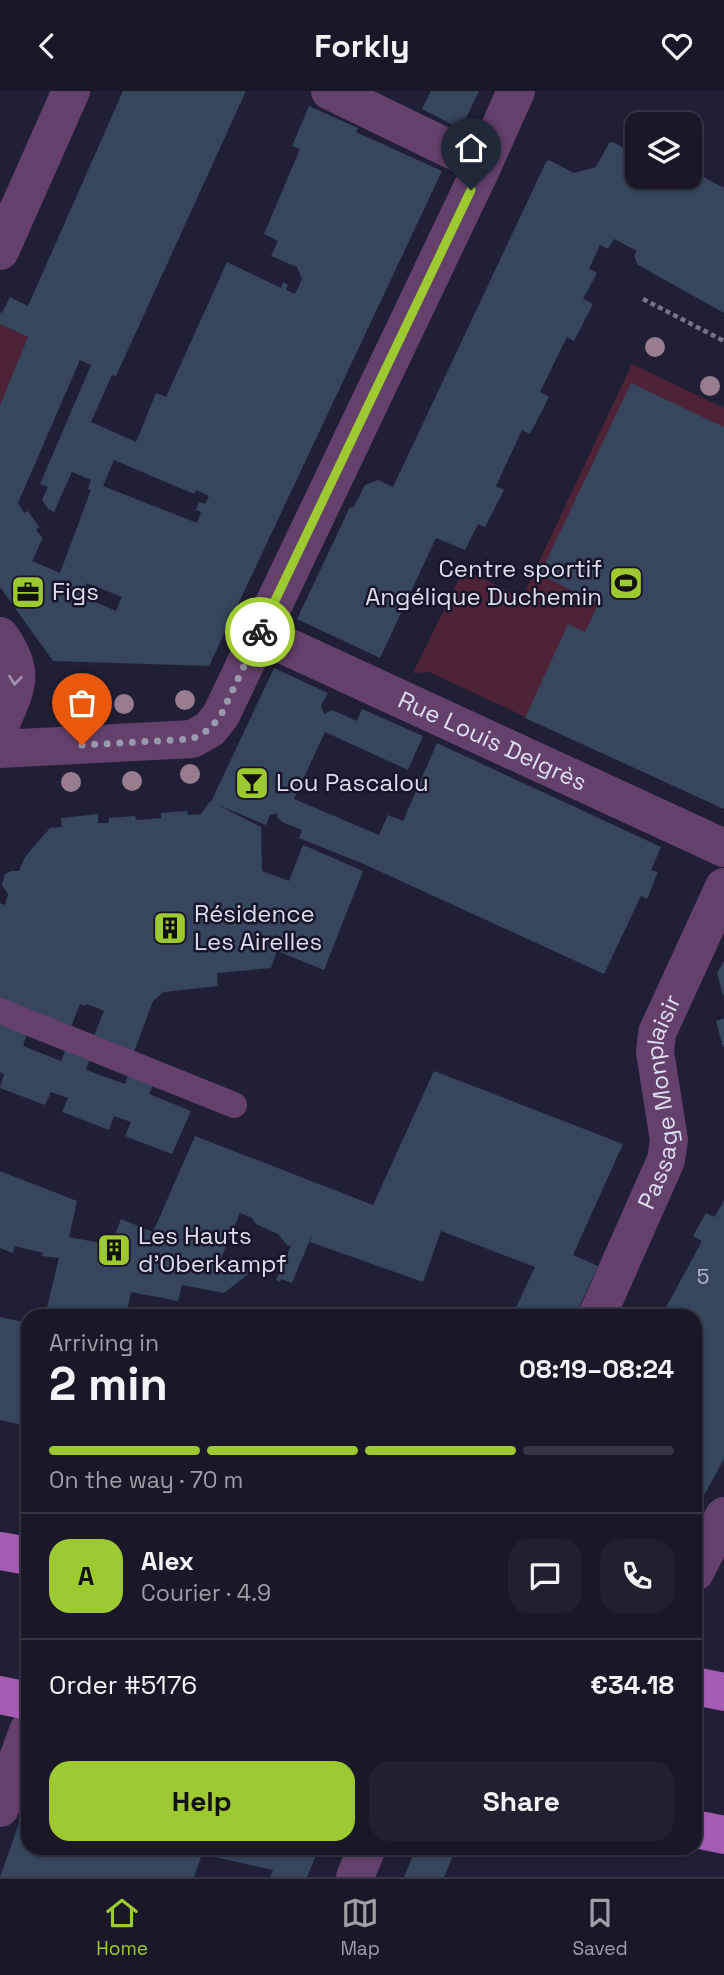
<!DOCTYPE html>
<html lang="en">
<head>
<meta charset="utf-8">
<style>
  body { margin:0; font-family:"Space Grotesk",sans-serif; background:#222030; color:#f1f3f6; height:100vh; display:flex; flex-direction:column; font-size:26px; white-space:nowrap }
  * { box-sizing:border-box; margin:0 }
  p { font-size:23px; color:#9f9fa8 }
  .icon { flex:none; width:38px; height:38px; fill:none; stroke:currentColor; stroke-width:2; stroke-linecap:round; stroke-linejoin:round }
  .map { position:relative; flex:1; overflow:hidden }
  .sheet { position:absolute; left:21px; top:1218px; width:681px; height:546px; display:flex; flex-direction:column; background:#191728; border-radius:21px; box-shadow:0 2px 5px #0004,0 0 0 2px #373645 }
  .sheet>* { flex:none }
  .buttons { position:absolute; left:625px; top:21px; display:grid; gap:14px }
  .buttons a { display:grid; place-items:center; width:77px; height:77px; border-radius:14px; background:#191728; box-shadow:0 2px 5px #0004,0 0 0 2px #373645; font-size:35px }
  .pin { position:absolute; display:grid; place-items:center; width:60px; height:60px; color:#fff; margin:-72px -30px; border-radius:50% 50% 50% 0; rotate:-45deg; box-shadow:0 0 7px #0007 }
  .pin .icon { rotate:45deg }
  .courier { position:absolute; display:grid; place-items:center; width:70px; height:70px; margin:-35px; border:5px solid #9dca30; border-radius:50%; background:#fff; color:#222; box-shadow:0 2px 9px #0007 }
  .headline em { font-style:normal; font-weight:700 }
  .headline div { display:flex; flex-direction:column-reverse }
  .headline { display:flex; align-items:center; justify-content:space-between; height:119px; padding:0 28px }
  h1 { font-size:46px; font-weight:700; line-height:52px }
  .bar { display:grid; grid-template-columns:repeat(4,1fr); gap:10px 7px; align-content:center; height:84px; padding:0 28px }
  .bar i { height:9px; border-radius:5px; background:#373645 }
  .bar .selected { background:#9dca30 }
  .bar p { grid-column:span 4 }
  .line { display:flex; align-items:center; gap:18px; padding:0 28px; border-top:2px solid #373645 }
  .line div { flex:1 }
  .round { display:grid; place-items:center; flex:none; width:74px; height:74px; border-radius:21px; background:#222030 }
  .button { display:flex; gap:14px; margin-top:auto; padding:14px 28px }
  .button a { flex:1; height:80px; border-radius:21px; background:#9dca30; color:#111; font-size:28px; font-weight:700; line-height:80px; text-align:center }
  .button a+a { background:#222030; color:#f1f3f6 }
  header { display:flex; justify-content:space-between; align-items:center; height:91px; padding:0 28px; background:#191728; font-size:32px; font-weight:700 }
  .menu { display:flex; justify-content:space-around; align-items:center; height:98px; border-top:2px solid #373645; background:#191728; font-size:19px; color:#9f9fa8 }
  .menu a { display:grid; justify-items:center; gap:4px }
  .menu .selected { color:#9dca30 }
  .map>svg:first-child { display:block }
  .green { fill:#4f2337 }
  .building { fill:#36465c; fill-rule:evenodd }
  .lines { fill:none; stroke-linecap:round; stroke-linejoin:round }
  .path { stroke:#777689; stroke-width:4.5; stroke-dasharray:5 3.5; stroke-linecap:butt }
  .lane { stroke:#64416b; stroke-width:26 }
  .street { stroke:#64416b; stroke-width:38 }
  .primary { stroke:#a55cb3; stroke-width:38 }
  .tree { fill:#987d91 }
  .oneway { stroke:#a08fac }
  .done { stroke:#9b9aac; stroke-width:7; stroke-dasharray:0 12.6 }
  .route { stroke:#9dca30; stroke-width:9 }
  .labels { text-anchor:middle; stroke-width:5; stroke-linejoin:round; paint-order:stroke }
  .number-label { font-size:21px; fill:#b3b7c8 }
  .poi-label { font-size:24px; fill:#ddddec; stroke:#18152b; text-anchor:start }
  .street-label { font-size:24px; fill:#ddddec; stroke:#18152b }
</style>
</head>
<body>
<header><svg class="icon" aria-label="back" viewBox="0 0 24 24"><path d="M15 5l-7 7 7 7"/></svg>Forkly<svg class="icon" aria-label="heart" viewBox="0 0 24 24"><path d="M12 20l-8-8c-3-5 5-10 8-4 3-6 11-1 8 4z"/></svg></header>
<div class="map">
<svg width="724" height="1786" viewBox="0 0 724 1786">
  <rect width="100%" height="100%" fill="#211f36"/>
  <g class="green">
    <path d="M0,233L28,246L0,314Z"/>
    <path d="M632,273L724,317V718L429,581L413,582L464,478L522,507Z"/>
  </g>
  <g class="building">
    <path d="M123,0H246L116,285L112,284L91,331L136,351L156,302L166,306L227,171L281,197L283,191L288,194L286,199L295,203L302,188L297,176L271,165L278,150L264,143L300,58L292,55L309,15L358,37L356,41L442,80L209,575L53,570L0,496V314L28,246L0,233V221L2,222L10,206L28,215ZM80,269L91,274L40,393L48,396L42,409L48,418L54,421L72,381L91,389L88,398L91,399L60,482L32,470L43,447L36,439L39,436L28,420L24,422L18,412ZM114,369L194,403L196,399L209,405L205,413L199,411L196,419L201,421L197,432L103,395ZM87,492L122,506L116,520L89,508L81,509Z"/>
    <path d="M431,0H479L461,38L422,18Z"/>
    <path d="M613,51L637,65V86H673L679,89L681,86H690V79L724,97V222L638,174L634,165L637,160L614,148L608,158L600,154L589,178L597,182L583,208L593,213L574,250L567,246L540,301L549,306L530,343L522,339L496,395L504,399L485,436L478,433L465,459L436,447L380,567L297,528L350,416L353,417L365,394L378,389L393,396L546,71L549,69L574,82L596,76L609,52Z"/>
    <path d="M631,292L724,336V718L525,627L568,533L585,541L598,513L540,483Z"/>
    <path d="M274,577L328,602L321,615L324,623L332,619L357,630L362,618L423,645L408,679L325,641L294,708L379,744L388,724L403,730L437,652L661,756L651,779L658,781L647,808L641,805L604,883L366,774L299,747L302,739L282,731L277,726L278,722L270,724L266,734L216,713L261,736L262,780L289,790L303,754L363,780L324,879L277,860L271,877L217,882L218,895L164,901L153,910L134,961L94,945L104,920L87,913L86,915L80,913L71,936L0,909V812L5,814L8,803L2,794L5,783L11,780H19L25,766L50,737L62,736L61,727L98,723V732H109V727L135,725L136,729L161,727V722L187,720L188,724L201,723L210,710L211,711Z"/>
    <path d="M724,870V904H723L717,882Z"/>
    <path d="M724,927V956H723L716,930Z"/>
    <path d="M0,930L28,940L23,955L61,970L67,955L91,965L86,979L125,993L130,979L155,990L149,1003L191,1020L172,1063L125,1045L131,1031L114,1025L109,1039L62,1021L68,1007L51,1001L45,1014L0,997L4,983L0,981Z"/>
    <path d="M434,980L623,1053L573,1164L598,1175L575,1225H512L535,1176L441,1140L423,1191L310,1151L312,1144L292,1192L281,1188L280,1191L276,1189L291,1155L287,1154L278,1143L256,1133L252,1127L240,1122L221,1167L250,1178L247,1184L224,1202L182,1194L178,1210L131,1201L126,1225H45L59,1167L42,1165L43,1162L15,1155L13,1162L0,1157V1080L77,1110L69,1146L111,1154L121,1128L153,1141L195,1045L373,1114Z"/>
    <path d="M724,1109V1368L695,1421V1225H668L669,1224L663,1222L702,1150L693,1145L706,1122L715,1126Z"/>
    <path d="M0,1226L28,1232V1335L0,1329Z"/>
    <path d="M28,1707V1757H319L307,1786H270L273,1779L202,1763L194,1786H0Z"/>
    <path d="M416,1757H456L444,1786H404Z"/>
  </g>
  <g class="lines">
    <path class="path" d="M643,208L724,250"/>
    <path class="lane" d="M0,920L234,1014"/>
    <g class="street">
      <path d="M330,0L483,74"/>
      <path d="M0,160L71,0"/>
      <path id="s1" d="M260,543L724,757"/>
      <path d="M0,545C27,583 16,596 0,635"/>
      <path d="M0,658L192,648L210,638L221,624L483,74L516,0"/>
      <path id="s2" d="M597,1225L666,1069L669,1049L655,961L657,942L724,796"/>
      <path d="M695,1481L724,1425"/>
      <path d="M0,1717L28,1640"/>
      <path d="M355,1786L367,1757"/>
    </g>
    <g class="primary">
      <path d="M0,1460L28,1465"/>
      <path d="M695,1595L724,1601"/>
      <path d="M0,1604L28,1610"/>
      <path d="M695,1738L724,1744"/>
    </g>
  </g>
  <g class="tree">
    <circle cx="655" cy="256" r="10"/>
    <circle cx="710" cy="295" r="10"/>
    <circle cx="185" cy="609" r="10"/>
    <circle cx="124" cy="613" r="10"/>
    <circle cx="68" cy="617" r="10"/>
    <circle cx="190" cy="683" r="10"/>
    <circle cx="132" cy="690" r="10"/>
    <circle cx="71" cy="691" r="10"/>
  </g>
  <defs><path id="oneway-chevron" d="M-2-3.5L2.5 0L-2 3.5" fill="none" stroke-width="1.6" stroke-linecap="round" stroke-linejoin="round" transform="scale(1.75)"/></defs>
  <use class="oneway" href="#oneway-chevron" transform="translate(15 589) rotate(96)"/>
  <g class="lines">
    <path class="done" d="M82,654L192,648L210,638L221,624L260,541"/>
    <path class="route" d="M260,541L471,99"/>
  </g>
  <defs>
    <g id="stadium-square" transform="scale(1.75)"><rect x="-9" y="-9" width="18" height="18" rx="4" fill="#9dca30" stroke="#18152b"/><path d="M0-5a6.5 5 0 1 0 0 10a6.5 5 0 1 0 0-10ZM-3.5-1.8h7v3.6h-7Z" fill="#111"/></g>
    <g id="office-square" transform="scale(1.75)"><rect x="-9" y="-9" width="18" height="18" rx="4" fill="#9dca30" stroke="#18152b"/><path d="M-6-3h4V-5.5h4V-3h4V5H-6ZM-1-4.5V-3h2v-1.5ZM-6 0V1H6V0Z" fill="#111"/></g>
    <g id="bar-square" transform="scale(1.75)"><rect x="-9" y="-9" width="18" height="18" rx="4" fill="#9dca30" stroke="#18152b"/><path d="M-6-5H6L.8 .8V4.5H3.5V6h-7V4.5H-.8V.8Z" fill="#111"/></g>
    <g id="building-square" transform="scale(1.75)"><rect x="-9" y="-9" width="18" height="18" rx="4" fill="#9dca30" stroke="#18152b"/><path d="M-4-6H4V6H1V3H-1V6H-4ZM-2.5-4.3h1.7v1.8h-1.7ZM.8-4.3h1.7v1.8H.8ZM-2.5-1h1.7V.8h-1.7ZM.8-1h1.7V.8H.8Z" fill="#111"/></g>
  </defs>
  <g fill-rule="evenodd">
    <use href="#stadium-square" x="626" y="492"/>
    <use href="#office-square" x="28" y="501"/>
    <use href="#bar-square" x="252" y="692"/>
    <use href="#building-square" x="170" y="837"/>
    <use href="#building-square" x="114" y="1159"/>
  </g>
  <g class="labels">
    <g class="number-label">
      <text x="703" y="1193">5</text>
    </g>
    <g class="poi-label">
      <text x="602" y="486" text-anchor="end">Centre sportif<tspan x="602" dy="28">Angélique Duchemin</tspan></text>
      <text x="52" y="509">Figs</text>
      <text x="276" y="700">Lou Pascalou</text>
      <text x="194" y="831">Résidence<tspan x="194" dy="28">Les Airelles</tspan></text>
      <text x="138" y="1153">Les Hauts<tspan x="138" dy="28">d'Oberkampf</tspan></text>
    </g>
    <g class="street-label">
      <text dy="8" stroke="none"><textPath href="#s1" startOffset="256">Rue Louis Delgrès</textPath></text>
      <text dy="8" stroke="none"><textPath href="#s2" startOffset="229">Passage Monplaisir</textPath></text>
    </g>
  </g>
</svg>
<div class="buttons">
<a><svg class="icon" aria-label="layers" viewBox="0 0 24 24"><path d="M12 4l9 5-9 5-9-5zM3 14l9 5 9-5"/></svg></a>
</div>
<div class="pin" style="left:82px;top:654px;background:#ea580c"><svg class="icon" aria-label="bag" viewBox="0 0 24 24"><path d="M5 8h14l-1 12H6zM9 8a3 3 0 0 1 6 0"/></svg></div>
<div class="pin" style="left:471px;top:99px;background:#1f2937"><svg class="icon" aria-label="home" viewBox="0 0 24 24"><path d="M3 11l9-7 9 7M6 9v11h12V9"/></svg></div>
<div class="courier" style="left:260px;top:541px"><svg class="icon" aria-label="bike" viewBox="0 0 24 24"><circle cx="6" cy="16" r="4"/><circle cx="18" cy="16" r="4"/><path d="M6 16l4-8h5l3 8M10 8l3 8H6M13 5h3"/></svg></div>
<section class="sheet">
<div class="headline"><div><h1>2 min</h1><p>Arriving in</p></div><em>08:19–08:24</em></div>
<div class="bar"><i class="selected"></i><i class="selected"></i><i class="selected"></i><i></i><p>On the way · 70 m</p></div>
<div class="line" style="height:126px"><b class="round" style="background:#9dca30;color:#111">A</b><div><b>Alex</b><p>Courier · 4.9</p></div><a class="round"><svg class="icon" aria-label="chat" viewBox="0 0 24 24"><path d="M4 5h16v11H9l-5 4z"/></svg></a><a class="round"><svg class="icon" aria-label="phone" viewBox="0 0 24 24"><path d="M5 4h4l2 5-3 2q2 4 5 5l2-3 5 2v4C11 20 4 13 5 4z"/></svg></a></div>
<div class="line" style="height:91px"><div>Order #5176</div><b>€34.18</b></div>
<div class="button"><a>Help</a><a>Share</a></div>
</section>
</div>
<nav class="menu">
<a class="selected"><svg class="icon" aria-label="home" viewBox="0 0 24 24"><path d="M3 11l9-7 9 7M6 9v11h12V9"/></svg>Home</a>
<a><svg class="icon" aria-label="map" viewBox="0 0 24 24"><path d="M3 6l6-2 6 2 6-2v14l-6 2-6-2-6 2zM9 4v14M15 6v14"/></svg>Map</a>
<a><svg class="icon" aria-label="saved" viewBox="0 0 24 24"><path d="M7 4h10v16l-5-4-5 4z"/></svg>Saved</a>
</nav>
</body>
</html>
